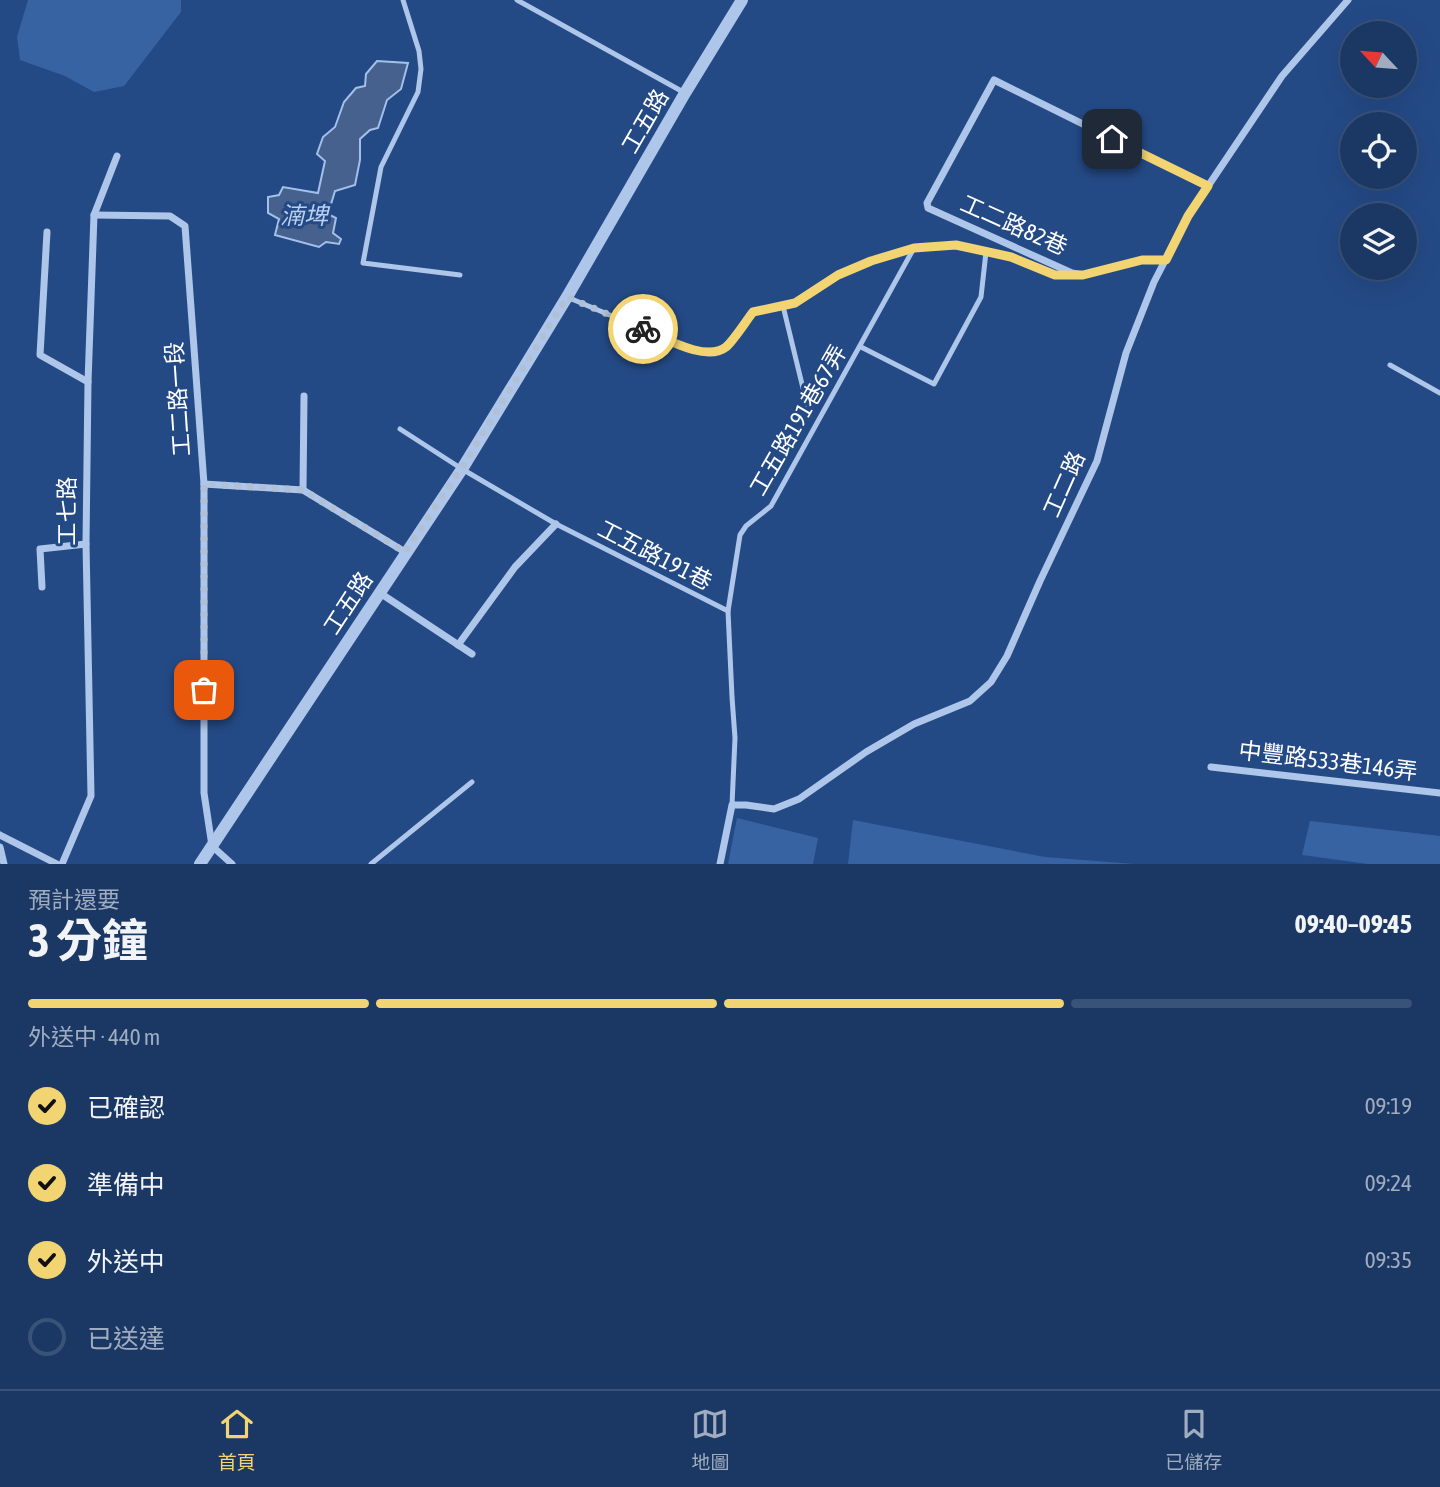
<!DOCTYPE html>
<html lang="zh-TW">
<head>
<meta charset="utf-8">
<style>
  body { margin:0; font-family:"Asap Condensed","Noto Sans TC",sans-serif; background:#28436d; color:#f1f3f6; height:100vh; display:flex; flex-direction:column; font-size:26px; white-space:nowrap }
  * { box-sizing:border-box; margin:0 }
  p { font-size:23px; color:#a0acbf }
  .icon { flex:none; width:38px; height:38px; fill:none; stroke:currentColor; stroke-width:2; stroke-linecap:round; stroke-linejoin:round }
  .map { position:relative; height:864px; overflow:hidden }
  .side { display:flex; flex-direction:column; background:#1b3864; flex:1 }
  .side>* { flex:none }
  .needle { width:46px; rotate:296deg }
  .controls { position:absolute; left:1340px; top:21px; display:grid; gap:14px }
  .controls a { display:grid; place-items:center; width:77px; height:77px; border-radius:50%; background:#1b3864; box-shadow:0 7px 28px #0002,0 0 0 2px #395278; font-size:35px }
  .pin { position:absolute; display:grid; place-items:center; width:60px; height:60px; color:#fff; margin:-30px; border-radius:14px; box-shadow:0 4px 10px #0006 }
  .courier { position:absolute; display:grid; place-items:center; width:70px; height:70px; margin:-35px; border:5px solid #f3d472; border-radius:50%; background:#fff; color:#222; box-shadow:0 2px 9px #0007 }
  .headline em { font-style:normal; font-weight:700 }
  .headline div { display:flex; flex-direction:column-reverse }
  .headline { display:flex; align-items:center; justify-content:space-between; height:119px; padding:0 28px }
  h1 { font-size:46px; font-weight:700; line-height:52px }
  .bar { display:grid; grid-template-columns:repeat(4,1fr); gap:10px 7px; align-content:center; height:84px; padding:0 28px }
  .bar i { height:9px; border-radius:5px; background:#395278 }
  .bar .on { background:#f3d472 }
  .bar p { grid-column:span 4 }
  ol { padding:0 28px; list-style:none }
  li { display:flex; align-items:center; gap:21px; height:77px }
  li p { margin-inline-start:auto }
  li .icon { padding:7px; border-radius:50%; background:#f3d472; color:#111; stroke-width:4 }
  li:last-child { color:#a0acbf }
  li i { width:38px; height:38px; border:4px solid #395278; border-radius:50% }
  .tabs { display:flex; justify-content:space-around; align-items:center; height:98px; border-top:2px solid #395278; background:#1b3864; font-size:19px; color:#a0acbf }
  .tabs a { display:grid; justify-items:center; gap:4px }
  .tabs .on { color:#f3d472 }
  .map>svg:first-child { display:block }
  .green { fill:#3863a3 }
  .water { fill:#46618d; stroke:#a2c0ea; stroke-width:2 }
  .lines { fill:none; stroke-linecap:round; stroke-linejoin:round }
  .service { stroke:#aec6e9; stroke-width:5 }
  .minor { stroke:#aec6e9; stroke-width:7 }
  .tertiary { stroke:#aec6e9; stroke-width:12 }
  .done { stroke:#b2c0d5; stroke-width:7; stroke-dasharray:0 12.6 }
  .route { stroke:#f3d472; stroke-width:9 }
  .labels { text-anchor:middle; stroke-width:6; stroke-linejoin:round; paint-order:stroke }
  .street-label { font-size:23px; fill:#fff; stroke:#244a86 }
  .water-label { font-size:24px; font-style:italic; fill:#bad0f0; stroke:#244a86 }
</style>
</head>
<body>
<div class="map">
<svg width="1440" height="864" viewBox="0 0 1440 864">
  <rect width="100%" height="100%" fill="#244a86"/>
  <g class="green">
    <path d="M28,0H181V12L124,86L94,92L65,76L20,60L17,37Z"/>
    <path d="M737,818L818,838L813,864H728Z"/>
    <path d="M853,820L1045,857L1134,864H848Z"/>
    <path d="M1310,821L1440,836V864H1368L1302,855Z"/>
  </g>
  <path class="water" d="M377,61L408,63L401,89L387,100L378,128L370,130L360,139V160L355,185L335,191L328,214L336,218L333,233L341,239L339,244L326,242L319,247L275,235L279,219L268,213V197L279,195L283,187L318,193L325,161L317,154L323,137L335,127L344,102L356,88L365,86L366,74Z"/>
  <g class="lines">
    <g class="service">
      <path d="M403,0L419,51L421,69L418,92L381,167L363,263L460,275"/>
      <path d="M517,0L685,93"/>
      <path d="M567,297L695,351L710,352L725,348L753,312L795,303L838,275L871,261L914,248L955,245L1011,257L1055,275H1072"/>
      <path d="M783,306L809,413"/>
      <path d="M861,347L934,384L981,297L986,252"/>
      <path d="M1390,365L1440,393"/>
      <path d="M400,429L462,469L556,524L728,611"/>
      <path d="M732,805L735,738L732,697L728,611L740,535L746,526L771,506L914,248"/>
      <path d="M371,864L472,782"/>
    </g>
    <g class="minor">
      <path d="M94,215L170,216L185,226L204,484V793L212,846L232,864"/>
      <path d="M47,232L40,355L88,382"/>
      <path d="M1166,260H1142L1083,275L1072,273L928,208L927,203L994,80L1208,186"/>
      <path d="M204,484L303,490L405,552"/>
      <path d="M303,490L304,396"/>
      <path d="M42,587L40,549L86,544"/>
      <path d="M380,593L472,654"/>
      <path d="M458,645L515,567L556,524"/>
      <path d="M1211,767L1440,793"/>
      <path d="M0,835L57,864"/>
      <path d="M0,847L4,864"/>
      <path d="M62,864L91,796L86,544L88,382L94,215L117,156"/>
      <path d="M720,864L732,805H746L774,809L799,799L866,752L914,724L970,701L991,682L1007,656L1040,581L1097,461L1126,353L1154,282L1188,216L1282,76L1348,0"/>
    </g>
    <path class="tertiary" d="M200,864L462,469L567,297L685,93L742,0"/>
  </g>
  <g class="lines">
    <path class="done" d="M204,690V484L303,490L405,552L461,469L567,297L643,329"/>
    <path class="route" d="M643,329C663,337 706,363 726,347C734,340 746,321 753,312L795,303L838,275L871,261L914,248L956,245L1011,257L1055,275H1083L1142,260H1166L1188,216L1208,186L1112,139"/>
  </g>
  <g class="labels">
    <g class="street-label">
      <text transform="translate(645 121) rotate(-60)" y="8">工五路</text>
      <text transform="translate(1014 225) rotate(24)" y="8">工二路82巷</text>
      <text transform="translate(178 399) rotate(-94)" y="8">工二路一段</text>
      <text transform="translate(798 420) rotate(-60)" y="8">工五路191巷67弄</text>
      <text transform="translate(1064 484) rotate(-66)" y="8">工二路</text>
      <text transform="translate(67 511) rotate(-90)" y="8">工七路</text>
      <text transform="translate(655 555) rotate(27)" y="8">工五路191巷</text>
      <text transform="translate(348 603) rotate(-57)" y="8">工五路</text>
      <text transform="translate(1328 761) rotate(7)" y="8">中豐路533巷146弄</text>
    </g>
    <g class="water-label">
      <text x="304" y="224">湳埤</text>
    </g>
  </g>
</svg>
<div class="controls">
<a><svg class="needle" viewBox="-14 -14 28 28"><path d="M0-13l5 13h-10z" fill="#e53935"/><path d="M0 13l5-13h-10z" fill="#a0acbf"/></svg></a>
<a><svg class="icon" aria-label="locate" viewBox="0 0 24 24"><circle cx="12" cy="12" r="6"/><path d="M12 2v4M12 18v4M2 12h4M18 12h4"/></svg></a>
<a><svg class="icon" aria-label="layers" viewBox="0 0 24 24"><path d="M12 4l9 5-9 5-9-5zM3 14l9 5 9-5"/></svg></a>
</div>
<div class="pin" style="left:204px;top:690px;background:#ea580c"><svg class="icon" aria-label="bag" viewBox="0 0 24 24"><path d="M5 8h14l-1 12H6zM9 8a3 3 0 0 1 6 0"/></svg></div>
<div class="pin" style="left:1112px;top:139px;background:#1f2937"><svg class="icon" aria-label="home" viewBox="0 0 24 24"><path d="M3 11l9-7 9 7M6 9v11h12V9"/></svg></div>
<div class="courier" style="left:643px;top:329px"><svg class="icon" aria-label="bike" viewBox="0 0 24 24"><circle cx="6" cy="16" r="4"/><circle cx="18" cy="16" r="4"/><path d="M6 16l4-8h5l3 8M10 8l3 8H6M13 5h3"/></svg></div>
</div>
<section class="side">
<div class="headline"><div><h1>3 分鐘</h1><p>預計還要</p></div><em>09:40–09:45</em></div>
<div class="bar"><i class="on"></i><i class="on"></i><i class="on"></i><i></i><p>外送中 · 440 m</p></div>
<ol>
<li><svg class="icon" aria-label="check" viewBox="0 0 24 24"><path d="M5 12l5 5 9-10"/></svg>已確認<p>09:19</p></li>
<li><svg class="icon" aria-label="check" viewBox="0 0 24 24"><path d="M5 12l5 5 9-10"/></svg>準備中<p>09:24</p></li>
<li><svg class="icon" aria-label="check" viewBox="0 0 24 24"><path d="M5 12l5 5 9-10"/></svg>外送中<p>09:35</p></li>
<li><i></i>已送達</li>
</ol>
</section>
<nav class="tabs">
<a class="on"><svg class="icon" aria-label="home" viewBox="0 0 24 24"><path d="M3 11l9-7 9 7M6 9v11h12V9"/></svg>首頁</a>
<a><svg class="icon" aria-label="map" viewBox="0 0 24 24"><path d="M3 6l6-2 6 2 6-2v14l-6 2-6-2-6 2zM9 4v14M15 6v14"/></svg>地圖</a>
<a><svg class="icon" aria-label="saved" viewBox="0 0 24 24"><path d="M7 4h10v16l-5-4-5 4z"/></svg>已儲存</a>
</nav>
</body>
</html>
